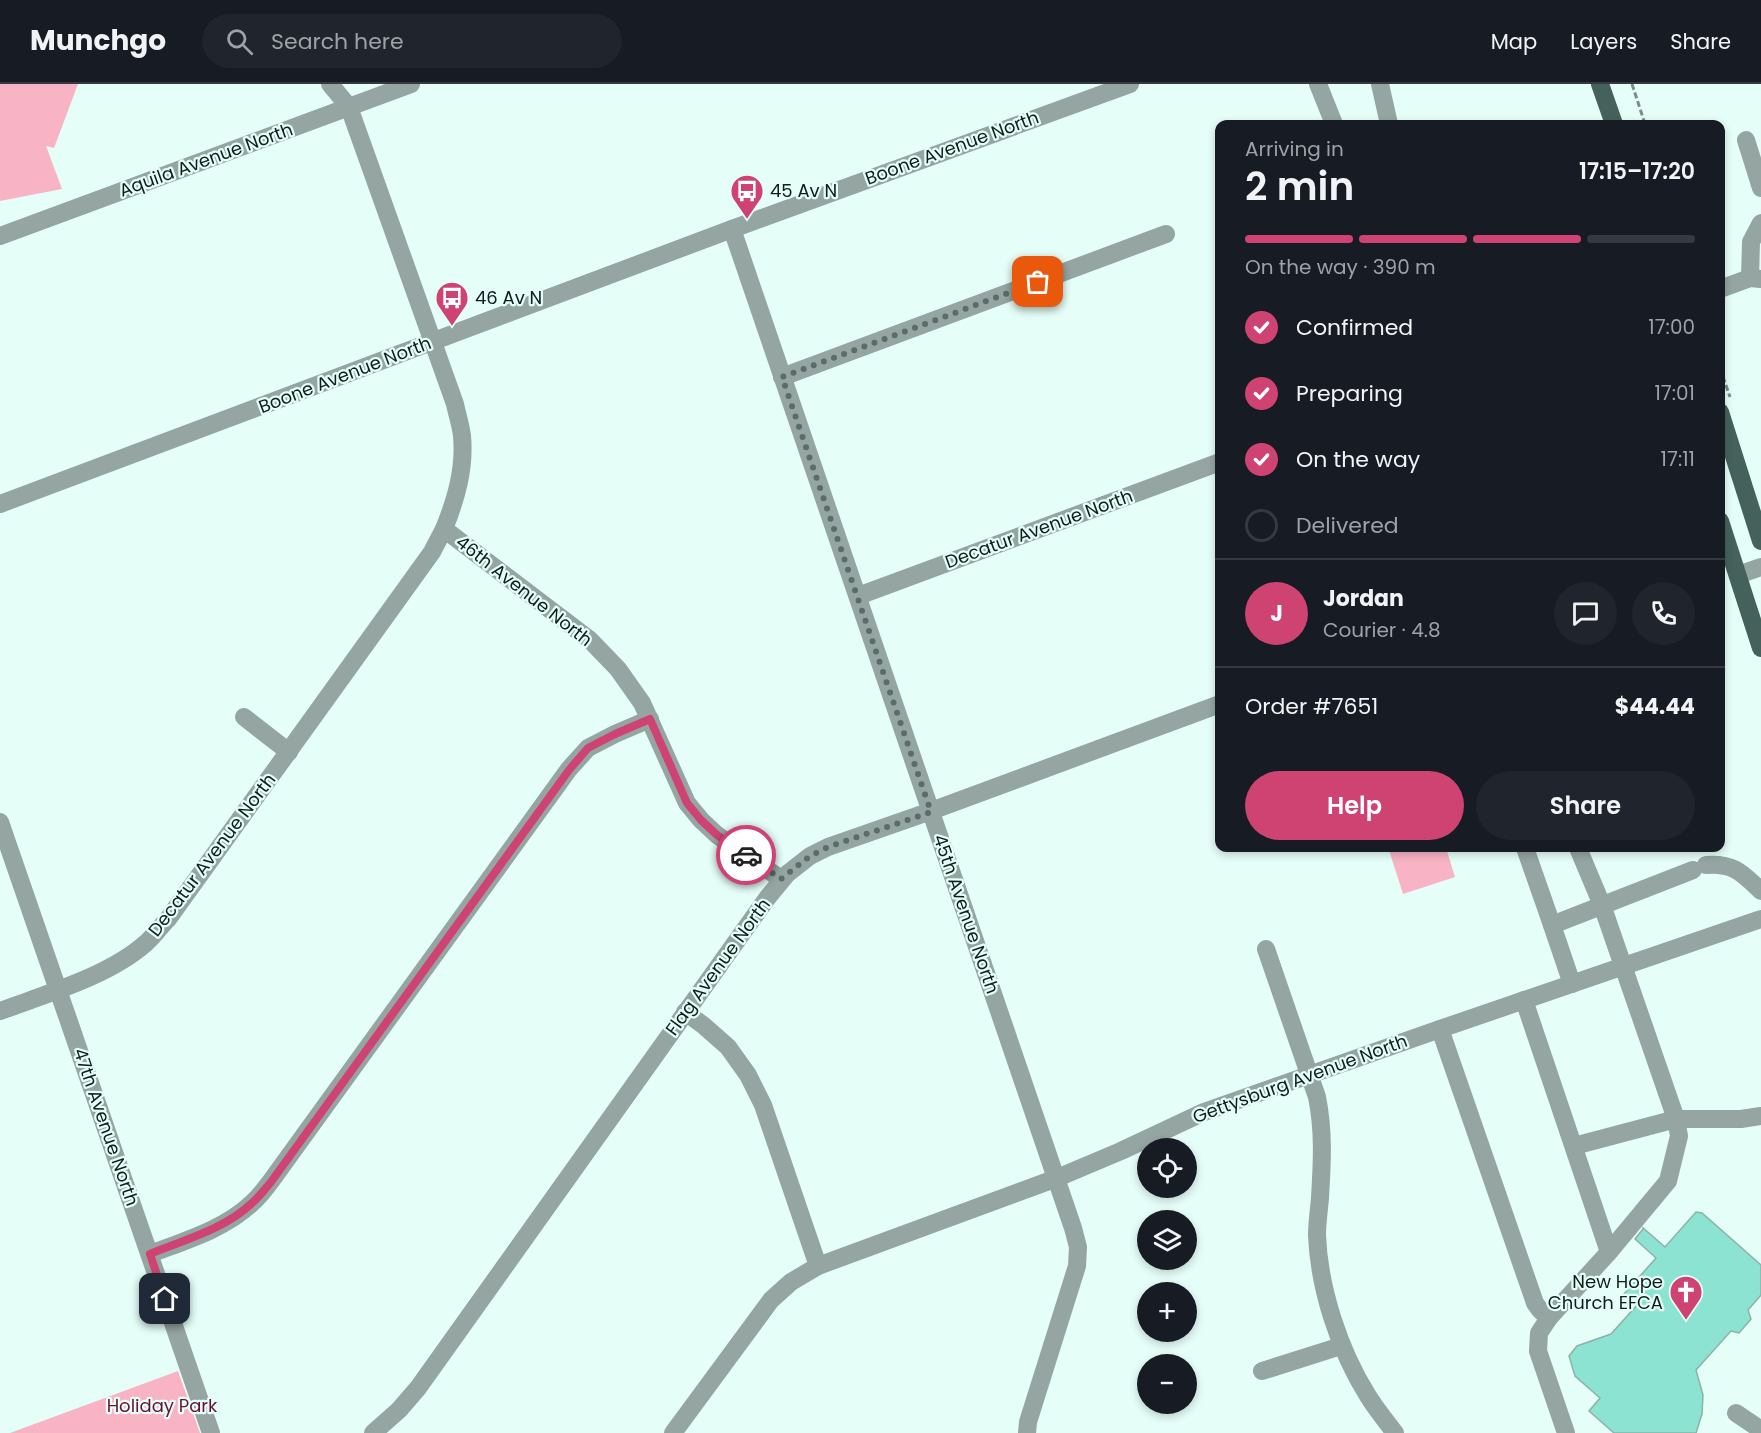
<!DOCTYPE html>
<html lang="en">
<head>
<meta charset="utf-8">
<style>
  body { margin:0; font-family:Poppins,sans-serif; background:#20242c; color:#f1f3f6; height:100vh; display:flex; flex-direction:column; font-size:22px; white-space:nowrap }
  * { box-sizing:border-box; margin:0 }
  p { font-size:20px; color:#9ea1a6 }
  .icon { flex:none; width:33px; height:33px; fill:none; stroke:currentColor; stroke-width:2; stroke-linecap:round; stroke-linejoin:round }
  .map { position:relative; flex:1; overflow:hidden }
  .drawer { position:absolute; left:1215px; top:36px; width:510px; height:732px; display:flex; flex-direction:column; background:#171b24; border-radius:12px; box-shadow:0 3px 9px #0003 }
  .drawer>* { flex:none }
  .tools { position:absolute; left:1137px; top:1054px; display:grid; gap:12px }
  .tools a { display:grid; place-items:center; width:60px; height:60px; border-radius:50%; background:#171b24; box-shadow:0 3px 9px #0003; font-size:30px }
  .pin { position:absolute; display:grid; place-items:center; width:51px; height:51px; color:#fff; margin:-26px; border-radius:12px; box-shadow:0 3px 9px #0006 }
  .courier { position:absolute; display:grid; place-items:center; width:60px; height:60px; margin:-30px; border:4px solid #cf4373; border-radius:50%; background:#fff; color:#222; box-shadow:0 2px 8px #0007 }
  .head em { font-style:normal; font-weight:600 }
  .head div { display:flex; flex-direction:column-reverse }
  .head { display:flex; align-items:center; justify-content:space-between; height:102px; padding:0 30px }
  h1 { font-size:39px; font-weight:600; line-height:45px }
  .bar { display:grid; grid-template-columns:repeat(4,1fr); gap:9px 6px; align-content:center; height:72px; padding:0 30px }
  .bar i { height:8px; border-radius:4px; background:#363941 }
  .bar .on { background:#cf4373 }
  .bar p { grid-column:span 4 }
  .line { display:flex; align-items:center; gap:15px; padding:0 30px; border-top:2px solid #363941 }
  .line div { flex:1 }
  .round { display:grid; place-items:center; flex:none; width:63px; height:63px; border-radius:32px; background:#20242c }
  ol { padding:0 30px; list-style:none }
  li { display:flex; align-items:center; gap:18px; height:66px }
  li p { margin-inline-start:auto }
  li .icon { padding:6px; border-radius:50%; background:#cf4373; color:#fff; stroke-width:4 }
  li:last-child { color:#9ea1a6 }
  li i { width:33px; height:33px; border:3px solid #363941; border-radius:50% }
  .primary-button { display:flex; gap:12px; margin-top:auto; padding:12px 30px }
  .primary-button a { flex:1; height:69px; border-radius:36px; background:#cf4373; color:#fff; font-size:24px; font-weight:600; line-height:69px; text-align:center }
  .primary-button a+a { background:#20242c; color:#f1f3f6 }
  header { display:flex; align-items:center; gap:36px; box-sizing:border-box; height:84px; padding:0 30px; background:#171b24; border-bottom:2px solid #363941 }
  header strong { font-size:28px }
  nav { display:flex; gap:33px; margin-inline-start:auto; font-size:21px }
  .search { width:420px; height:54px; background:#20242c; display:flex; align-items:center; gap:15px; box-sizing:border-box; padding:0 21px; border-radius:33px; color:#9ea1a6; font-size:22px }
  .map>svg:first-child { display:block }
  .green { fill:#f8b4c4 }
  .building { fill:#8ce3d1; stroke:#8cb2a9; stroke-width:1.5 }
  .lines { fill:none; stroke-linecap:round; stroke-linejoin:round }
  .path { stroke:#7a8d89; stroke-width:3; stroke-dasharray:6 3; stroke-linecap:butt }
  .minor { stroke:#95a5a1; stroke-width:18 }
  .major { stroke:#44625b; stroke-width:18 }
  .done { stroke:#5b6d69; stroke-width:6; stroke-dasharray:0 10.8 }
  .route { stroke:#cf4373; stroke-width:8 }
  .labels { text-anchor:middle; stroke-width:4.5; stroke-linejoin:round; paint-order:stroke }
  .street-label { font-size:18px; fill:#101f1c; stroke:#e6fef8 }
  .poi-label { font-size:18px; fill:#101f1c; stroke:#e6fef8; text-anchor:start }
  .park-label { font-size:18px; fill:#671333; stroke:#e6fef8 }
</style>
</head>
<body>
<header>
<strong>Munchgo</strong>
<div class="search"><svg class="icon" aria-label="search" viewBox="0 0 24 24"><circle cx="10" cy="10" r="6"/><path d="M15 15l6 6"/></svg>Search here</div>
<nav><a>Map</a><a>Layers</a><a>Share</a></nav>
</header>
<div class="map">
<svg width="1761" height="1349" viewBox="0 0 1761 1349">
  <rect width="100%" height="100%" fill="#e6fef8"/>
  <g class="green">
    <path d="M0,0H78L54,64L46,62L62,105L0,117Z"/>
    <path d="M1398,764H1446L1455,793L1403,810L1389,766Z"/>
    <path d="M178,1287L200,1349H10Z"/>
  </g>
  <path class="building" d="M1696,1128L1702,1129L1761,1181V1211L1748,1226L1751,1235L1739,1249L1731,1247L1696,1286L1703,1311L1702,1330L1696,1349H1614L1589,1327L1600,1314L1575,1292L1569,1272L1577,1262L1611,1250L1637,1221L1624,1210L1656,1174L1635,1155L1643,1145V1144L1665,1163Z"/>
  <g class="lines">
    <g class="path">
      <path d="M1632,0L1645,40"/>
      <path d="M1720,284L1730,313"/>
    </g>
    <g class="minor">
      <path d="M330,0L349,23L455,320C457,330 461,342 462,352C465,385 456,415 444,445L590,556L618,585L642,619L687,719L701,736L717,751L781,795"/>
      <path d="M1318,0L1334,40"/>
      <path d="M1380,0L1389,40"/>
      <path d="M1746,56L1761,104"/>
      <path d="M732,145L1073,1144L1078,1163L1077,1182L1028,1338L1027,1349"/>
      <path d="M0,152L411,0"/>
      <path d="M1750,194L1751,158L1761,139"/>
      <path d="M1720,205L1750,194L1761,195"/>
      <path d="M782,293L1166,150"/>
      <path d="M0,420L732,145L1130,0"/>
      <path d="M1738,491L1761,483"/>
      <path d="M858,512L1220,378"/>
      <path d="M244,633L289,668"/>
      <path d="M0,738L211,1349"/>
      <path d="M1525,764L1552,841L1693,786"/>
      <path d="M1706,781C1734,779 1742,789 1761,807"/>
      <path d="M1552,841L1572,900"/>
      <path d="M1266,865L1317,1013C1324,1047 1322,1080 1320,1114C1319,1126 1317,1139 1317,1151C1319,1204 1339,1266 1368,1312C1376,1325 1386,1337 1395,1349"/>
      <path d="M1524,916L1609,1168"/>
      <path d="M0,927C46,910 109,892 146,859C154,852 160,843 168,835L432,468L444,445"/>
      <path d="M685,928L703,941L728,963L748,991L763,1021L818,1182"/>
      <path d="M1440,945L1535,1219L1540,1226L1549,1234"/>
      <path d="M1574,1062L1676,1035H1741L1761,1032"/>
      <path d="M150,1170C184,1157 225,1145 252,1119C259,1113 265,1105 271,1097L569,685L588,664L615,650L650,635"/>
      <path d="M1262,1287L1341,1262"/>
      <path d="M1736,1329L1761,1346"/>
      <path d="M373,1349L399,1326L418,1304L768,813L787,790L810,772L828,763L931,727L1220,620"/>
      <path d="M673,1349L771,1216L791,1198L818,1182L1057,1094L1121,1067L1204,1028L1440,945L1761,835"/>
      <path d="M1566,1349L1538,1267L1539,1249L1549,1234L1609,1168L1668,1097L1679,1052L1676,1035L1602,821L1578,764"/>
    </g>
    <g class="major">
      <path d="M1600,0L1614,40"/>
      <path d="M1720,328L1761,457"/>
      <path d="M1720,437L1761,564"/>
    </g>
  </g>
  <g class="lines">
    <path class="done" d="M746,771L781,795L810,772L828,763L931,728L782,293L1038,198"/>
    <path class="route" d="M165,1215L150,1170C184,1156 225,1145 252,1119C259,1113 265,1105 271,1098L569,686L588,664L615,650L650,635L687,719L701,736L717,751L746,771"/>
  </g>
  <defs>
    <g id="bus-pin" transform="scale(1.725)"><path d="M0 17L-7.5 6A9.5 9.5 0 1 1 7.5 6Z" fill="#cf4373" stroke="#e6fef8"/><path d="M-5-6H5V4H4V6H2V4H-2V6H-4V4H-5ZM-3.5-4V0h7V-4ZM-3.5 1.2v1.5H-2V1.2ZM2 1.2v1.5H3.5V1.2Z" fill="#fff"/></g>
    <g id="church-pin" transform="scale(1.725)"><path d="M0 17L-7.5 6A9.5 9.5 0 1 1 7.5 6Z" fill="#cf4373" stroke="#e6fef8"/><path d="M-1.2-6h2.4v3.5h3.3v2.4h-3.3V6h-2.4V-.1h-3.3v-2.4h3.3Z" fill="#fff"/></g>
  </defs>
  <g fill-rule="evenodd">
    <use href="#bus-pin" x="747" y="107"/>
    <use href="#bus-pin" x="452" y="214"/>
    <use href="#church-pin" x="1686" y="1208"/>
  </g>
  <g class="labels">
    <g class="street-label">
      <text transform="translate(952 64) rotate(-20)" y="6">Boone Avenue North</text>
      <text transform="translate(206 76) rotate(-20)" y="6">Aquila Avenue North</text>
      <text transform="translate(345 291) rotate(-21)" y="6">Boone Avenue North</text>
      <text transform="translate(1039 445) rotate(-20)" y="6">Decatur Avenue North</text>
      <text transform="translate(524 507) rotate(38)" y="6">46th Avenue North</text>
      <text transform="translate(212 771) rotate(-53)" y="6">Decatur Avenue North</text>
      <text transform="translate(966 830) rotate(71)" y="6">45th Avenue North</text>
      <text transform="translate(718 883) rotate(-54)" y="6">Flag Avenue North</text>
      <text transform="translate(1300 995) rotate(-20)" y="6">Gettysburg Avenue North</text>
      <text transform="translate(106 1043) rotate(71)" y="6">47th Avenue North</text>
    </g>
    <g class="poi-label">
      <text x="770" y="113">45 Av N</text>
      <text x="475" y="220">46 Av N</text>
      <text x="1663" y="1204" text-anchor="end">New Hope<tspan x="1663" dy="21">Church EFCA</tspan></text>
    </g>
    <g class="park-label">
      <text x="162" y="1328">Holiday Park</text>
    </g>
  </g>
</svg>
<div class="tools">
<a><svg class="icon" aria-label="locate" viewBox="0 0 24 24"><circle cx="12" cy="12" r="6"/><path d="M12 2v4M12 18v4M2 12h4M18 12h4"/></svg></a>
<a><svg class="icon" aria-label="layers" viewBox="0 0 24 24"><path d="M12 4l9 5-9 5-9-5zM3 14l9 5 9-5"/></svg></a>
<a>+</a>
<a>−</a>
</div>
<div class="pin" style="left:1038px;top:198px;background:#ea580c"><svg class="icon" aria-label="bag" viewBox="0 0 24 24"><path d="M5 8h14l-1 12H6zM9 8a3 3 0 0 1 6 0"/></svg></div>
<div class="pin" style="left:165px;top:1215px;background:#1f2937"><svg class="icon" aria-label="home" viewBox="0 0 24 24"><path d="M3 11l9-7 9 7M6 9v11h12V9"/></svg></div>
<div class="courier" style="left:746px;top:771px"><svg class="icon" aria-label="car" viewBox="0 0 24 24"><path d="M5 17H2v-5l4-1 3-4h7l3 4 3 1v5h-3M9 17h6M6 11h13"/><circle cx="7" cy="17" r="2"/><circle cx="17" cy="17" r="2"/></svg></div>
<section class="drawer">
<div class="head"><div><h1>2 min</h1><p>Arriving in</p></div><em>17:15–17:20</em></div>
<div class="bar"><i class="on"></i><i class="on"></i><i class="on"></i><i></i><p>On the way · 390 m</p></div>
<ol>
<li><svg class="icon" aria-label="check" viewBox="0 0 24 24"><path d="M5 12l5 5 9-10"/></svg>Confirmed<p>17:00</p></li>
<li><svg class="icon" aria-label="check" viewBox="0 0 24 24"><path d="M5 12l5 5 9-10"/></svg>Preparing<p>17:01</p></li>
<li><svg class="icon" aria-label="check" viewBox="0 0 24 24"><path d="M5 12l5 5 9-10"/></svg>On the way<p>17:11</p></li>
<li><i></i>Delivered</li>
</ol>
<div class="line" style="height:108px"><b class="round" style="background:#cf4373;color:#fff">J</b><div><b>Jordan</b><p>Courier · 4.8</p></div><a class="round"><svg class="icon" aria-label="chat" viewBox="0 0 24 24"><path d="M4 5h16v11H9l-5 4z"/></svg></a><a class="round"><svg class="icon" aria-label="phone" viewBox="0 0 24 24"><path d="M5 4h4l2 5-3 2q2 4 5 5l2-3 5 2v4C11 20 4 13 5 4z"/></svg></a></div>
<div class="line" style="height:78px"><div>Order #7651</div><b>$44.44</b></div>
<div class="primary-button"><a>Help</a><a>Share</a></div>
</section>
</div>
</body>
</html>
